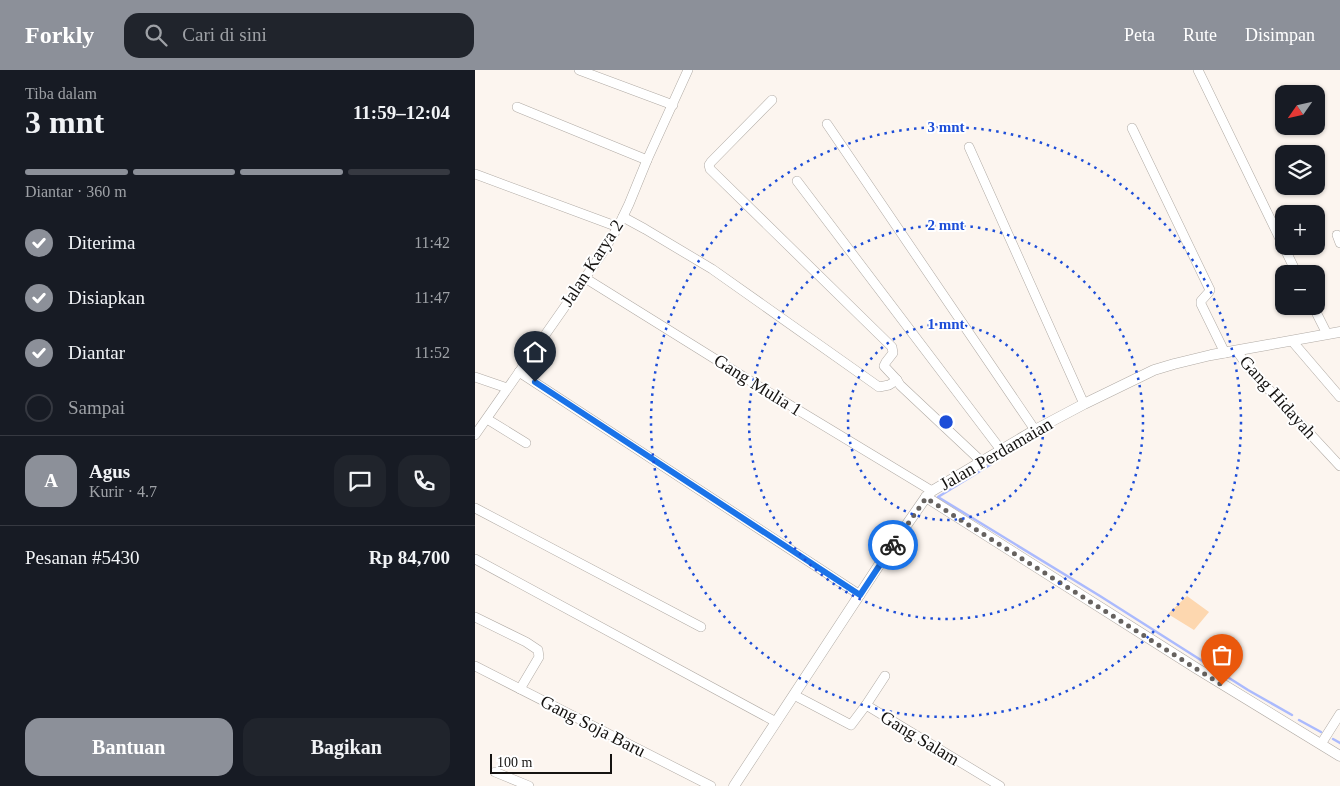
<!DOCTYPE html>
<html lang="id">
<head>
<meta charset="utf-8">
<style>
  body { margin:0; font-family:Georgia,serif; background:#20242c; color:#f1f3f6; height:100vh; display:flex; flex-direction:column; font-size:19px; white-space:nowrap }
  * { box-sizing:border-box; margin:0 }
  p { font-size:16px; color:#9ea1a6 }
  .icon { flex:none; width:28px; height:28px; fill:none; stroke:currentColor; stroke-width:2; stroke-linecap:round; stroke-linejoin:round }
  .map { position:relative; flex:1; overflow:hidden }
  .details { display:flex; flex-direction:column; background:#171b24; width:475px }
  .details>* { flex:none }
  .needle { width:32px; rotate:236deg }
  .tools { position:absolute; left:800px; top:15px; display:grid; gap:10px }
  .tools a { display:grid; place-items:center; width:50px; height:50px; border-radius:10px; background:#171b24; box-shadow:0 1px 4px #0004; font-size:25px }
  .scale { position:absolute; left:15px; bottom:12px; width:122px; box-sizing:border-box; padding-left:5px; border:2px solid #151311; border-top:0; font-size:14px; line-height:18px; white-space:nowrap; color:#151311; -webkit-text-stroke:4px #fff; paint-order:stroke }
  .pin { position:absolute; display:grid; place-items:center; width:42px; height:42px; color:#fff; margin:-51px -21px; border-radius:50% 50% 50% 0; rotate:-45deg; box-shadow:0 0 5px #0007 }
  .pin .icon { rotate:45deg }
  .courier { position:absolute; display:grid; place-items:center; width:50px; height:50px; margin:-25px; border:4px solid #1a73e8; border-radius:50%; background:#fff; color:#222; box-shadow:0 1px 6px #0007 }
  .head em { font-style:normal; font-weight:800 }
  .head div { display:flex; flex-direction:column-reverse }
  .head { display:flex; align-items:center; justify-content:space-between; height:85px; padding:0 25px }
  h1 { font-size:32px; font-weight:800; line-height:38px }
  .bar { display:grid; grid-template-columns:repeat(4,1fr); gap:8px 5px; align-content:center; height:60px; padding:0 25px }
  .bar i { height:6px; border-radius:4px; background:#363941 }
  .bar .selected { background:#8c9099 }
  .bar p { grid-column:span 4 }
  .line { display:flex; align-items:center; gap:12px; padding:0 25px; border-top:1px solid #363941 }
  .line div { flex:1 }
  .round { display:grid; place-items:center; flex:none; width:52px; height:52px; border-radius:15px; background:#20242c }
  ol { padding:0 25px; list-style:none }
  li { display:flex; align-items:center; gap:15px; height:55px }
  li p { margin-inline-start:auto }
  li .icon { padding:5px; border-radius:50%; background:#8c9099; color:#fff; stroke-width:4 }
  li:last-child { color:#9ea1a6 }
  li i { width:28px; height:28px; border:2px solid #363941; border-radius:50% }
  .primary-button { display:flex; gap:10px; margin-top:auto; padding:10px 25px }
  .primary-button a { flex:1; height:58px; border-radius:15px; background:#8c9099; color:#fff; font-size:20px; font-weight:800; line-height:58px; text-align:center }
  .primary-button a+a { background:#20242c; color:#f1f3f6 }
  header { display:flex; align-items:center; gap:30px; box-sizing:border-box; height:70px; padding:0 25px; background:#8c9099; color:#fff }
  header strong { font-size:24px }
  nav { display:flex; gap:28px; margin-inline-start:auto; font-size:18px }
  .search { width:350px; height:45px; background:#20242c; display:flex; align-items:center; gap:12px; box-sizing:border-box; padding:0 18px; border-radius:15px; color:#9ea1a6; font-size:19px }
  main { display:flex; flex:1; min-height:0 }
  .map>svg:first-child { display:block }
  .green { fill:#fdd7af }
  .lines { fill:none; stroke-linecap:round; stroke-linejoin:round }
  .stream { stroke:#abbafd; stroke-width:2.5 }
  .minor-casing { stroke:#b0aaa4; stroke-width:10 }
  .tertiary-casing { stroke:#b0aaa4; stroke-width:11 }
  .minor { stroke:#fff; stroke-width:9 }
  .tertiary { stroke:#fff; stroke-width:10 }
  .done { stroke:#66625f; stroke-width:5; stroke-dasharray:0 9 }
  .route { stroke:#1a73e8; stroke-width:6 }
  .ring { fill:none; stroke:#1d4ed8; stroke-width:2.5; stroke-dasharray:2.5 5 }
  .labels { text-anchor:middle; stroke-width:4; stroke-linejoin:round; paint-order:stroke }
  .street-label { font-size:18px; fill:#151311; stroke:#fff }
  .centre { fill:#1d4ed8; stroke:#fff; stroke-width:2.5 }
  .ring-label { font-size:15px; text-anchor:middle; font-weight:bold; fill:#1d4ed8; stroke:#fff; stroke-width:4; stroke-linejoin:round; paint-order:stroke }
</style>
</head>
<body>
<header>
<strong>Forkly</strong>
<div class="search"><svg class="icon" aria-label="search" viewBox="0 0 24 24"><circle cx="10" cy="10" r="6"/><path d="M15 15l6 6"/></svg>Cari di sini</div>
<nav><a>Peta</a><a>Rute</a><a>Disimpan</a></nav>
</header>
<main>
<section class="details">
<div class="head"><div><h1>3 mnt</h1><p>Tiba dalam</p></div><em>11:59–12:04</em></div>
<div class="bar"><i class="selected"></i><i class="selected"></i><i class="selected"></i><i></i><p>Diantar · 360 m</p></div>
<ol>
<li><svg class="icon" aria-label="check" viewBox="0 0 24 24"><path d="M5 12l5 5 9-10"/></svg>Diterima<p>11:42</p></li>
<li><svg class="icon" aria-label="check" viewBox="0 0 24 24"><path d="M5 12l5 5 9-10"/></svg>Disiapkan<p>11:47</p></li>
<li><svg class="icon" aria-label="check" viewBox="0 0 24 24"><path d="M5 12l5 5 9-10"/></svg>Diantar<p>11:52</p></li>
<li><i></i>Sampai</li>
</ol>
<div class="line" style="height:90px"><b class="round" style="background:#8c9099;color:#fff">A</b><div><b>Agus</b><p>Kurir · 4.7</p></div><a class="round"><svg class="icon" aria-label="chat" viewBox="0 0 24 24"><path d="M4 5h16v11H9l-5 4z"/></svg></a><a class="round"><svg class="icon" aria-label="phone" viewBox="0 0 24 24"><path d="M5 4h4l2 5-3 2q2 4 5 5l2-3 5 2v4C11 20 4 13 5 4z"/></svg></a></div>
<div class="line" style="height:65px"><div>Pesanan #5430</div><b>Rp 84,700</b></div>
<div class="primary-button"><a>Bantuan</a><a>Bagikan</a></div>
</section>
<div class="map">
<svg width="865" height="716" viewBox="0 0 865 716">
  <rect width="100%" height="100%" fill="#fcf5ef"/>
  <path class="green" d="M712,526L734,542L719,560L693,544Z"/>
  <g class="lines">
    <g class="stream">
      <path d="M536,382L463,427L625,526L773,620L817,645"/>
      <path d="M824,650L846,662"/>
      <path d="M858,669L865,673"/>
    </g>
    <g class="minor-casing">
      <g id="minor">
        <path d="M104,0L198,35"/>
        <path d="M723,0L822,204"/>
        <path d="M297,30L236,92L234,95L235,99L417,277L418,283L411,292L409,296L422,310"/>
        <path d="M42,37L172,90"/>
        <path d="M352,54L560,360"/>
        <path d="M657,58L735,220L734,222L726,231V234L750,283"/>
        <path d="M494,77L609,334"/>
        <path d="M0,104L143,157"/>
        <path d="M322,111L526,380"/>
        <path d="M148,147L170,159L237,199L404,317L414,315L422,310L425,315L507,392"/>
        <path d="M862,165L865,173"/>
        <path d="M110,208L285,317L457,421"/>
        <path d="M838,236L852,264"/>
        <path d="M817,271L865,327"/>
        <path d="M762,281L773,297L865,396"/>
        <path d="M44,302L385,525"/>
        <path d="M0,307L32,318"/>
        <path d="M12,349L51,373"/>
        <path d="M0,365L126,185L143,157L154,134L172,90L213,0"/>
        <path d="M0,438L226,557"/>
        <path d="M0,489L301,652"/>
        <path d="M0,547L51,572L63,580L64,587L45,619"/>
        <path d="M0,596L236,716"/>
        <path d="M319,625L376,655L391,635L525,716"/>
        <path d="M391,635L410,606"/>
        <path d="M846,674L865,644"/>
        <path d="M20,702L54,716"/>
      </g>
    </g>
    <g class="tertiary-casing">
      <g id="tertiary">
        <path d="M451,427L721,598L865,686"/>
        <path d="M259,716L410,486L451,427L457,421L560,360L609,334L679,300L699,294L736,285L865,262"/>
      </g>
    </g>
    <use href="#minor" class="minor"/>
    <use href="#tertiary" class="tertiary"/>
  </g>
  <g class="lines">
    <path class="done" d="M418,475L451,428L747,615"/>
    <path class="route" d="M60,312L385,525L418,475"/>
  </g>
  <g class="ring">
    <circle cx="471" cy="352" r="98"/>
    <circle cx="471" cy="352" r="197"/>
    <circle cx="471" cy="352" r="295"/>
  </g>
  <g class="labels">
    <g class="street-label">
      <text transform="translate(117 193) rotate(-57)" y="6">Jalan Karya 2</text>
      <text transform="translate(283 315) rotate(32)" y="6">Gang Mulia 1</text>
      <text transform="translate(803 327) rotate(48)" y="6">Gang Hidayah</text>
      <text transform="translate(521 384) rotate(-30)" y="6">Jalan Perdamaian</text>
      <text transform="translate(118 656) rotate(27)" y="6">Gang Soja Baru</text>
      <text transform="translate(445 668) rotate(31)" y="6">Gang Salam</text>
    </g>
  </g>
  <circle cx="471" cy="352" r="8" class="centre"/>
  <g class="ring-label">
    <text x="471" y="62">3 mnt</text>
    <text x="471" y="160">2 mnt</text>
    <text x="471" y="259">1 mnt</text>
  </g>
</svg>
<div class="tools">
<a><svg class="needle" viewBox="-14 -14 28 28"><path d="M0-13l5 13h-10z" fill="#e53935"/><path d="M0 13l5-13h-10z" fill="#9ea1a6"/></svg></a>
<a><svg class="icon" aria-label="layers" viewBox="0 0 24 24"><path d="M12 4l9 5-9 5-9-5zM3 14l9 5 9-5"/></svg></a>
<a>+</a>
<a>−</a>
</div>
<div class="scale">100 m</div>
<div class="pin" style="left:747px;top:615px;background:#ea580c"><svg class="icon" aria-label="bag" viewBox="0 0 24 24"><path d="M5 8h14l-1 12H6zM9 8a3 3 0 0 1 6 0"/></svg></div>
<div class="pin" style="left:60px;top:312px;background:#1f2937"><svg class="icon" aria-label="home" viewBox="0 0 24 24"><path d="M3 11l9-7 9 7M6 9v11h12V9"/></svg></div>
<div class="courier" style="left:418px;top:475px"><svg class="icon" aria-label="bike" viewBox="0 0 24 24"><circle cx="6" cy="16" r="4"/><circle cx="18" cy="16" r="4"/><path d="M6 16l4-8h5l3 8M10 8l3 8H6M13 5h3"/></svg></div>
</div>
</main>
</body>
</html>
